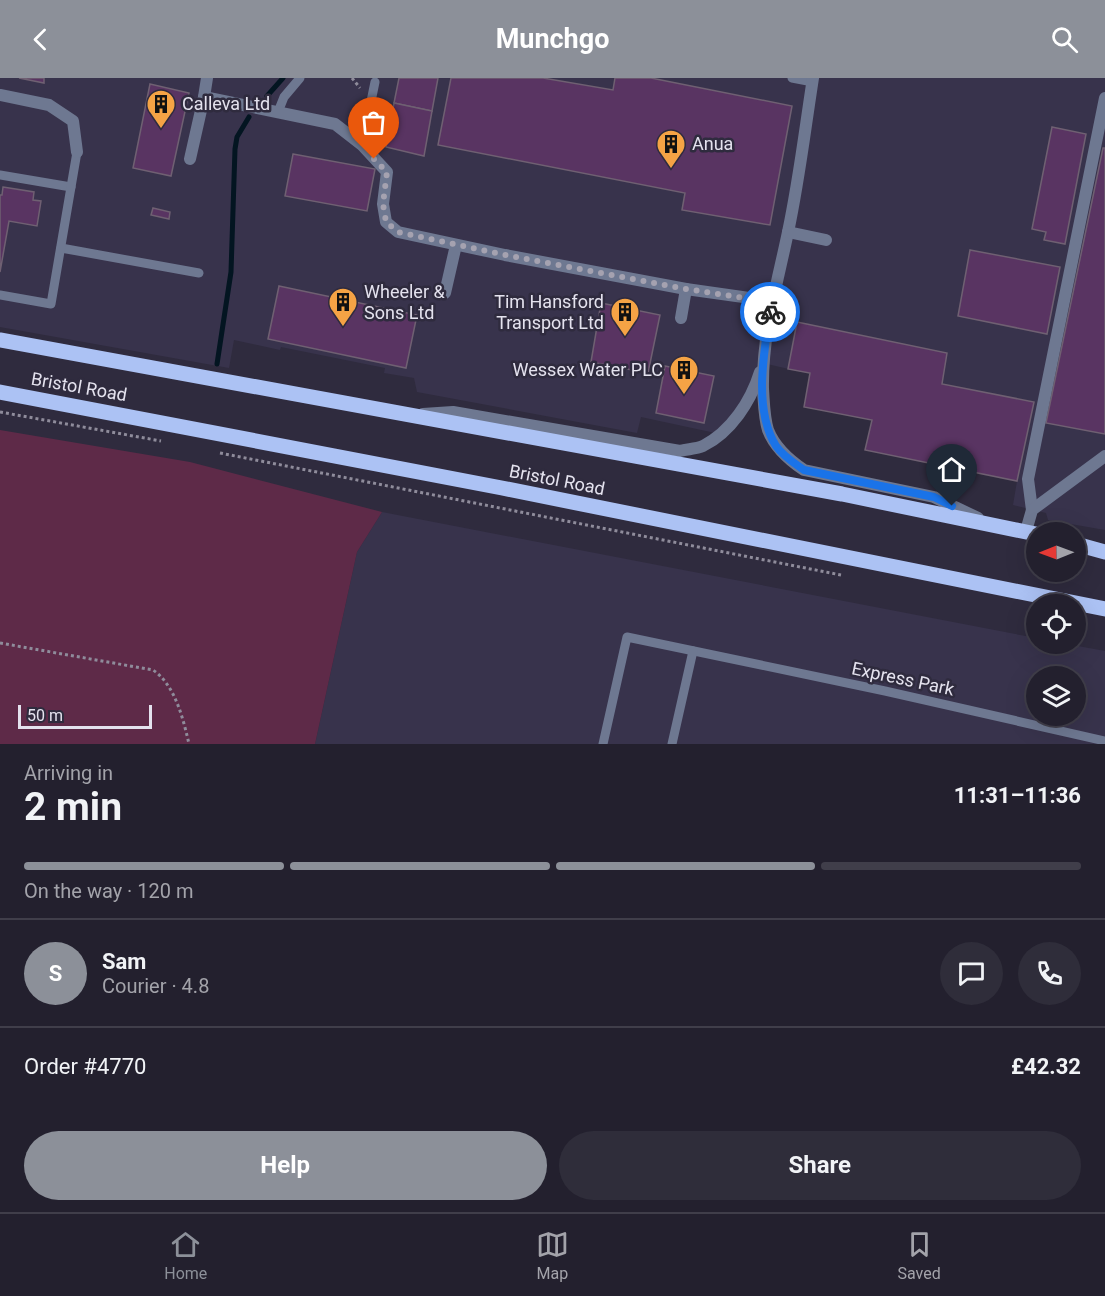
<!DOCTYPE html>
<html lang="en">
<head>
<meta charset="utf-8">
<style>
  body { margin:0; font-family:Roboto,sans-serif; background:#2f2d3a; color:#f1f3f6; height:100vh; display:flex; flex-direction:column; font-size:22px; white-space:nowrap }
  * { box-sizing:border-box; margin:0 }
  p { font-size:20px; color:#a3a3aa }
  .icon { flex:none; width:33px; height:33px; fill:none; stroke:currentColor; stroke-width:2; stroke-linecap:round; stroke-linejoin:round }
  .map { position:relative; height:666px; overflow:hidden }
  .details { display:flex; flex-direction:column; background:#23202e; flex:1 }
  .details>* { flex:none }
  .needle { width:39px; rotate:269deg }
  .tools { position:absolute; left:1026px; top:444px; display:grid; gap:12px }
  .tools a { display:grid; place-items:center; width:60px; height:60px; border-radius:50%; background:#23202e; box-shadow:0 6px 24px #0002,0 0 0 2px #403e4a; font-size:30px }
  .scale { position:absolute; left:18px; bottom:15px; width:134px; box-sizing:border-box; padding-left:6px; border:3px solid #e4e2ee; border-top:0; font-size:16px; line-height:21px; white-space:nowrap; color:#e4e2ee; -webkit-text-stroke:4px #2f2b3e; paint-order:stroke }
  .pin { position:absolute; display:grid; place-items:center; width:51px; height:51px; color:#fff; margin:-62px -26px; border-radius:50% 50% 50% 0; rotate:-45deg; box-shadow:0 0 6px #0007 }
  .pin .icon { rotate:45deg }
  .courier { position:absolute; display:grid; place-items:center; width:60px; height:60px; margin:-30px; border:4px solid #1a73e8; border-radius:50%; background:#fff; color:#222; box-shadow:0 2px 8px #0007 }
  .headline em { font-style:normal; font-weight:700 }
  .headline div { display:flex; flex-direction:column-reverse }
  .headline { display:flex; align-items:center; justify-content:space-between; height:102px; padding:0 24px }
  h1 { font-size:39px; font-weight:700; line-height:45px }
  .bar { display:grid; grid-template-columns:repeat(4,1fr); gap:9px 6px; align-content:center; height:72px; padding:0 24px }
  .bar i { height:8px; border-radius:4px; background:#403e4a }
  .bar .current { background:#8c9099 }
  .bar p { grid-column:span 4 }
  .line { display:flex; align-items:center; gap:15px; padding:0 24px; border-top:2px solid #403e4a }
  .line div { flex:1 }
  .round { display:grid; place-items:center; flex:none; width:63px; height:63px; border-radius:32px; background:#2f2d3a }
  .primary-button { display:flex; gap:12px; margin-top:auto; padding:12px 24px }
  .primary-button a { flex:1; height:69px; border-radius:36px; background:#8c9099; color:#fff; font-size:24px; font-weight:700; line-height:69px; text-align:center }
  .primary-button a+a { background:#2f2d3a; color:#f1f3f6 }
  header { display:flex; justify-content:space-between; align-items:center; height:78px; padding:0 24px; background:#8c9099; color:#fff; font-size:27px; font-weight:700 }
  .dock { display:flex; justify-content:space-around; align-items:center; height:84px; border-top:2px solid #403e4a; background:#23202e; font-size:16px; color:#a3a3aa }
  .dock a { display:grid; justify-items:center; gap:3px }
  .dock .current { color:#8c9099 }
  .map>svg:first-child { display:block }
  .built { fill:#38334c; fill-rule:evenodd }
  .green { fill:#5e2a48 }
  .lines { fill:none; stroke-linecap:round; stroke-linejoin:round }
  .stream { stroke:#031521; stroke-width:5 }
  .building { fill:#593462; stroke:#6f6072; stroke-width:1.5 }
  .path { stroke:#8f8c9b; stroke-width:3; stroke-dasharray:3 3; stroke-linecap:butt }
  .lane { stroke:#6e7891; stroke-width:9 }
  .street { stroke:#6e7891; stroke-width:12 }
  .primary { stroke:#acc2f4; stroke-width:15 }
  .done { stroke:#a5a2b0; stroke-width:6; stroke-dasharray:0 10.8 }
  .route { stroke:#1a73e8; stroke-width:8 }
  .labels { text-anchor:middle; stroke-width:5; stroke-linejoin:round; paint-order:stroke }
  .poi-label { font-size:18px; fill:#e4e2ee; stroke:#2f2b3e; text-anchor:start }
  .street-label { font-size:18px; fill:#e4e2ee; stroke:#2f2b3e }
</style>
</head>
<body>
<header><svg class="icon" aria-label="back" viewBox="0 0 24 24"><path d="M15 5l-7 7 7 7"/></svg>Munchgo<svg class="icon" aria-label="search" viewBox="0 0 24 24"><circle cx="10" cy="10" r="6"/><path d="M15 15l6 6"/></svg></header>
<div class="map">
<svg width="1105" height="666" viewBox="0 0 1105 666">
  <rect width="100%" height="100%" fill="#2f2b3e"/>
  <g class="built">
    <path d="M0,0H1105V452L1048,442L1046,435L1013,427L1017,403L865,372L872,342L804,329L810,296L763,285L755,308L720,356L641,339L637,355L417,314L414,300L384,295L385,290L281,269L280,272L234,262L229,290L0,249Z"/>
    <path d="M382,434L1036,560V566H1067L1105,573V666H315L357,474ZM1036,598H1076V638H1036Z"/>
  </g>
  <path class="green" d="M0,352L190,384L382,434L357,474L315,666H0Z"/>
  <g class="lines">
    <g class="stream">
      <path d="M267,18L283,0"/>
      <path d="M217,286L231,194L235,71L237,59L249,39"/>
    </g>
  </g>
  <g class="building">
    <path d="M19,0H44V5Z"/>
    <path d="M399,0H438L432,33L394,25Z"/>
    <path d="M451,0H543L613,12L615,0H651L792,28L770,147L682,132L685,115L438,67Z"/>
    <path d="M150,6L189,15L171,98L133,90Z"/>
    <path d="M394,25L432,33L424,78L386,69Z"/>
    <path d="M1052,49L1086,56L1065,166L1044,162L1046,154L1032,151Z"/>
    <path d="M1103,70H1105V356L1046,345Z"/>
    <path d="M293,76L375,91L367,133L285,118Z"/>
    <path d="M3,109L34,114L33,122L41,123L37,148L9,143L0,194V117H2Z"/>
    <path d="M153,130L170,134L169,141L151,137Z"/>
    <path d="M970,172L1060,189L1047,256L958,238Z"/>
    <path d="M279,208L417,237L406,290L268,261Z"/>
    <path d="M601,225L660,237L648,295L591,284Z"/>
    <path d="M797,244L947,275L942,306L1034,324L1017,403L865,372L872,342L804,329L810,295L788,291Z"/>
    <path d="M665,288L714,298L704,345L656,335Z"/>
  </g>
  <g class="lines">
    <g class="path">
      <path d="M352,0L360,10"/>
      <path d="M0,334L161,363"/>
      <path d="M220,375L841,497"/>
      <path d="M0,565L153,592C175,607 183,640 189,666"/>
    </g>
    <g class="lane">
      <path d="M792,0L813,4"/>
      <path d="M278,34L284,19L300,0"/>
      <path d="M362,67L375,4"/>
      <path d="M0,97L71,109"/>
      <path d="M61,170L199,195"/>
      <path d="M0,217L51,226L77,74"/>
      <path d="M603,666L627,559L885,613L1105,663"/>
      <path d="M672,666L693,573"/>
    </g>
    <g class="street">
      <path d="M813,0C805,51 799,103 788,154C777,207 762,256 763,311C764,325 764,339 768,352C775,370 789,382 804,392L934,419L978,440"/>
      <path d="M0,17L49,27L73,43L77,74"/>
      <path d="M204,19L207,0"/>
      <path d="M190,81L204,19L335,46L362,67L387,94L383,126L386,144L398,154L505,177L686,211L681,240"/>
      <path d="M788,154L826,162"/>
      <path d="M686,211L771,223"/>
      <path d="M445,215L456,167"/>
      <path d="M423,336L453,334L680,373C687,371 696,371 703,368C731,354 751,323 760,294"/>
      <path d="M1032,432L1028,401L1105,20"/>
      <path d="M1026,453L1032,432L1105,378"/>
    </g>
    <g class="primary">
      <path d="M0,262L842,416L1036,456"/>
      <path d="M0,314L502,410L1105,531"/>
      <path d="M1076,466L1105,474"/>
    </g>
  </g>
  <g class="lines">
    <path class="done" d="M374,81L387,94L383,126L386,144L398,154L505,177L686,211L771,224L770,234"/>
    <path class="route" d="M770,234C764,274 753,331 776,368C783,378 794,385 804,392L934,419L952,428"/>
  </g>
  <defs>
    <g id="building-pin" transform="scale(1.5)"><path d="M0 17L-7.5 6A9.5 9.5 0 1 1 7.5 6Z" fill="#f5a345" stroke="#2f2b3e"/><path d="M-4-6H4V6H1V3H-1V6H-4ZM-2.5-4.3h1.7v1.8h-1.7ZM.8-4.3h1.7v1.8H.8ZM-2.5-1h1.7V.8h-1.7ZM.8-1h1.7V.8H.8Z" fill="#111"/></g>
  </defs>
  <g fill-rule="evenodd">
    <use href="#building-pin" x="161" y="26"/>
    <use href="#building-pin" x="671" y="66"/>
    <use href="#building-pin" x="343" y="224"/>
    <use href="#building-pin" x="625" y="234"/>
    <use href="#building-pin" x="684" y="292"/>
  </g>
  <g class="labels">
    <g class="poi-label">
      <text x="182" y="32">Calleva Ltd</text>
      <text x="692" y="72">Anua</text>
      <text x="364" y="220">Wheeler &amp;<tspan x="364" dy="21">Sons Ltd</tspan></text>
      <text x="604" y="230" text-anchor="end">Tim Hansford<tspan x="604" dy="21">Transport Ltd</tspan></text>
      <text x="663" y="298" text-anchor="end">Wessex Water PLC</text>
    </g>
    <g class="street-label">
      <text transform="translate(79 309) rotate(10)" y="6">Bristol Road</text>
      <text transform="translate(557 402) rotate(11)" y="6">Bristol Road</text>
      <text transform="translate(903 601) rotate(12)" y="6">Express Park</text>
    </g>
  </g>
</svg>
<div class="tools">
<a><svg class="needle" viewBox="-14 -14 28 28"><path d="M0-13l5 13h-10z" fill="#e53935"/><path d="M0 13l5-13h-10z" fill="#a3a3aa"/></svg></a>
<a><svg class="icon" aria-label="locate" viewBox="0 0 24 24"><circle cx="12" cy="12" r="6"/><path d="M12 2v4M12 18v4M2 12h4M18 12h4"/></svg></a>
<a><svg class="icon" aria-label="layers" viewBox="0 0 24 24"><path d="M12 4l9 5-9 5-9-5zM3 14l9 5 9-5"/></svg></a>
</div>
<div class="scale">50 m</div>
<div class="pin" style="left:374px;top:81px;background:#ea580c"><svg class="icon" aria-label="bag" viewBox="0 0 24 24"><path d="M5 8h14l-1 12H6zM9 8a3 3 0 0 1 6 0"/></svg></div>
<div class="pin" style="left:952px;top:428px;background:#1f2937"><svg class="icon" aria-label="home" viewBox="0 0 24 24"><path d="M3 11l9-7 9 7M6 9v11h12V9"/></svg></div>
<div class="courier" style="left:770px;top:234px"><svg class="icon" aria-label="bike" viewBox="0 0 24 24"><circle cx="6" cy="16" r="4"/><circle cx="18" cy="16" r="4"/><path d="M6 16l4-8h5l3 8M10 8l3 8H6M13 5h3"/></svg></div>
</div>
<section class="details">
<div class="headline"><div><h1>2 min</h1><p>Arriving in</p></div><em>11:31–11:36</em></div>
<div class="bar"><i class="current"></i><i class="current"></i><i class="current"></i><i></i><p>On the way · 120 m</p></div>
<div class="line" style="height:108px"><b class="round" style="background:#8c9099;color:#fff">S</b><div><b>Sam</b><p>Courier · 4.8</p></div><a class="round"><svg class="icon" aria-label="chat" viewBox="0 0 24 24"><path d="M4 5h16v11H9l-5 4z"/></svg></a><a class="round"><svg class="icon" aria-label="phone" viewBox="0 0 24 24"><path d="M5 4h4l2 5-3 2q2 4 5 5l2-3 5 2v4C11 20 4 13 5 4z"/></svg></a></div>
<div class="line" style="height:78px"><div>Order #4770</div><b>£42.32</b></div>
<div class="primary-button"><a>Help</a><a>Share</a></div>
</section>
<nav class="dock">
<a class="current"><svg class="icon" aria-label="home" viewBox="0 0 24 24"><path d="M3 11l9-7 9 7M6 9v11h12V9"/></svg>Home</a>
<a><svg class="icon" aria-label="map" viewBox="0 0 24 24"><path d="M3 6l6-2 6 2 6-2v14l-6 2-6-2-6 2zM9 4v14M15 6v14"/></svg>Map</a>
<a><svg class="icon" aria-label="saved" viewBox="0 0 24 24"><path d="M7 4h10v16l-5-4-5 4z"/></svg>Saved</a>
</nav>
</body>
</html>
